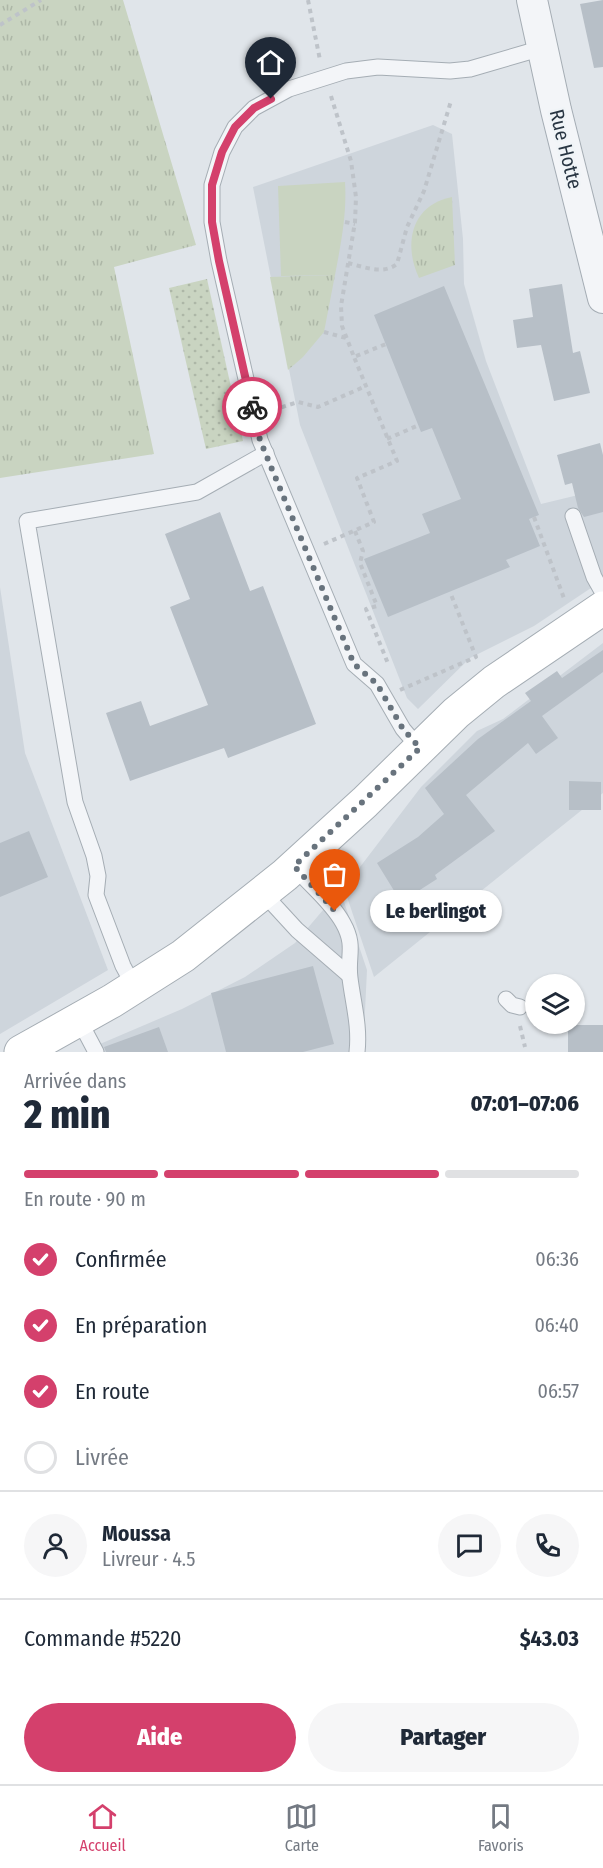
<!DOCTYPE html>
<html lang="fr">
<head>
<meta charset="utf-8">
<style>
  body { margin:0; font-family:"Fira Sans Condensed",sans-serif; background:#f6f6f7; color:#1f2937; height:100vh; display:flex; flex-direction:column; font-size:22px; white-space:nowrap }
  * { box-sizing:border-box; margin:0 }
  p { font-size:20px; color:#747a83 }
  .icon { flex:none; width:33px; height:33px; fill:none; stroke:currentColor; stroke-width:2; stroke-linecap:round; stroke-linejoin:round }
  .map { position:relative; height:1052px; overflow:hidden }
  .panel { display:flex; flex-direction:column; background:#fff; flex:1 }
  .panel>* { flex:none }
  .tools { position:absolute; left:525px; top:974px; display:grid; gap:12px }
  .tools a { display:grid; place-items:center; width:60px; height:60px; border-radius:50%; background:#fff; box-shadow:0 2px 4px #0004; font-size:30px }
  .pin { position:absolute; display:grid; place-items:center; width:51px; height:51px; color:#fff; margin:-62px -26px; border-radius:50% 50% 50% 0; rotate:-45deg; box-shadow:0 0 6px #0007 }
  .pin .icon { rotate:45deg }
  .courier { position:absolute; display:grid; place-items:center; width:60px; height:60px; margin:-30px; border:4px solid #d4406c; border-radius:50%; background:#fff; color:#222; box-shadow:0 2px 8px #0007 }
  .bubble { position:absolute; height:42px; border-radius:21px; background:#fff; box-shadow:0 2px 4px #0004; font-size:20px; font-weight:800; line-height:42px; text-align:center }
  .overview em { font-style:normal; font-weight:800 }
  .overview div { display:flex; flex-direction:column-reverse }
  .overview { display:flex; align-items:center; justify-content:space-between; height:102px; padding:0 24px }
  h1 { font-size:39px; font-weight:800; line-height:45px }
  .bar { display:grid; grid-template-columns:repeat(4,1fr); gap:9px 6px; align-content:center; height:72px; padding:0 24px }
  .bar i { height:8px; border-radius:4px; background:#e0e1e3 }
  .bar .on { background:#d4406c }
  .bar p { grid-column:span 4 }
  .line { display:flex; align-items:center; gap:15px; padding:0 24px; border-top:2px solid #e0e1e3 }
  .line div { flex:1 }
  .round { display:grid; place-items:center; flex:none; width:63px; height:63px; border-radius:32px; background:#f6f6f7 }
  ol { padding:0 24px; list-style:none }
  li { display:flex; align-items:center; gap:18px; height:66px }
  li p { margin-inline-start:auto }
  li .icon { padding:6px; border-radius:50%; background:#d4406c; color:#fff; stroke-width:4 }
  li:last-child { color:#747a83 }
  li i { width:33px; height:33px; border:3px solid #e0e1e3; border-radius:50% }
  .button { display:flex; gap:12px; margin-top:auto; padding:12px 24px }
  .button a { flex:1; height:69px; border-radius:36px; background:#d4406c; color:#fff; font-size:24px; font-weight:800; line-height:69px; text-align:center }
  .button a+a { background:#f6f6f7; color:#1f2937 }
  .menu { display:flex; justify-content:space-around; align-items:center; height:84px; border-top:2px solid #e0e1e3; background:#fff; font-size:16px; color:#747a83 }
  .menu a { display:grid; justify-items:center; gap:3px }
  .menu .on { color:#d4406c }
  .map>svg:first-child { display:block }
  .built { fill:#ced5dc }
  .grass { fill:url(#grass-dots) }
  .park { fill:url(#park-tufts) }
  .pitch { fill:#c9d4c1 }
  .building { fill:#b7bfc7 }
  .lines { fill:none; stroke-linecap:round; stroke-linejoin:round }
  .lane-casing { stroke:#a5adb4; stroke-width:17 }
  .street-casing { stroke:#a5adb4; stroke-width:32 }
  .secondary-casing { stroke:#a5adb4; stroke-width:35 }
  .path { stroke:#bec3c9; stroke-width:4; stroke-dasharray:4.5 4.5; stroke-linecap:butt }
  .lane { stroke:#f3f5f8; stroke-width:15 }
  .street { stroke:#f3f5f8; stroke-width:30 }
  .secondary { stroke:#fff; stroke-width:33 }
  .done { stroke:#68737d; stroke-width:6; stroke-dasharray:0 10.8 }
  .route { stroke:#d4406c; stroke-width:8 }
  .labels { text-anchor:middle; stroke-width:5; stroke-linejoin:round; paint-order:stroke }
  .street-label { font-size:20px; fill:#283542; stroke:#f0f4f7 }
</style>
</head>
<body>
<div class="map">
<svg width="603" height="1052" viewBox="0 0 603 1052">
  <defs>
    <pattern id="grass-dots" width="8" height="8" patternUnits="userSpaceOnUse" patternTransform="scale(1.5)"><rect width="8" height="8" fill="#c9d4c1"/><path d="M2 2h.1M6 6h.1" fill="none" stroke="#adb7a7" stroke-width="1.8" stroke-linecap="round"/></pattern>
    <pattern id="park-tufts" width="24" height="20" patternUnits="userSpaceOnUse" patternTransform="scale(1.5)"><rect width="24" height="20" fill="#c9d4c1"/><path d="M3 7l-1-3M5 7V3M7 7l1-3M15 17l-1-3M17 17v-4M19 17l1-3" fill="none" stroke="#adb7a7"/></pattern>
  </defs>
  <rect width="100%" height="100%" fill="#e0e5ea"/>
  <g class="built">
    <path d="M433,125L452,134L463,239L464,284L486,361L541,504L603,489V580L534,626L470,658L418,709L407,698L300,425L253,187Z"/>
    <path d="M0,587L25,753L108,970L0,1034Z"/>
    <path d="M603,643V793L374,977L344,888L421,787L477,731L503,719Z"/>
    <path d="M340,890L367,970L363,1052H87L86,1050L182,1009L245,977L295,943Z"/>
  </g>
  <path class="grass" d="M207,279L243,441L206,449L169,288Z"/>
  <g class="park">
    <path d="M0,0H123L196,245L114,267L154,454L0,478Z"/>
    <path d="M452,197L455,265L419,278C403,244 411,205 452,197Z"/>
    <path d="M335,275L324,332L303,357L288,370L270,277Z"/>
  </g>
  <path class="pitch" d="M345,182C347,214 341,243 335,275L281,276L278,186Z"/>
  <g class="building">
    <path d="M603,0V67L594,68L580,4Z"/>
    <path d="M562,284L573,353L580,351L590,393L554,401L541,345L517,348L513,320L533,317L529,289Z"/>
    <path d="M444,286L539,515L529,519L540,546L506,560L510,567L388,617L364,559L430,533L422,514L461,499L432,428L421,432L374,315Z"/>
    <path d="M600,443L603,455V512L584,517L578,508L572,483L565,485L557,455Z"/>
    <path d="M220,512L250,591L263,586L316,724L228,758L224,748L130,781L106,713L141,701L150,726L208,705L170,607L190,599L165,534Z"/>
    <path d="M603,650V672L542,716L558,738L536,754L528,743L466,795L495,831L435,875L437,879L401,902L377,863L418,837L444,814L425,788L478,739L531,701L525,693L557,671L562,678Z"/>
    <path d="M569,781L601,782V810H569Z"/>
    <path d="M29,831L48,877L0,897V843Z"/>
    <path d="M313,966L334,1044L303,1052H226L211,993Z"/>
    <rect x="568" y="1025" width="35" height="27"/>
    <path d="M159,1027L168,1052H106L104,1047Z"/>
  </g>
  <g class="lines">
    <g class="lane-casing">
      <g id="lane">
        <path d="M573,516L594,577L603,593"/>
        <path d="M420,749L403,729L377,684L354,664L260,440L219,261L212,222V185L222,152L235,127L254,108L289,89L346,71L378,67L450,71L470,69L542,48"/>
        <path d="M294,866C310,886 331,901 343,923C356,946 347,956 350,978C353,1003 360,1026 357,1052"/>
        <path d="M263,893L297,930L349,975"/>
        <path d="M135,988L123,966L96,895L98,876L94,856L75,802L27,521L197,492L266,453"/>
        <path d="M506,999L512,1005L520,1007"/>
        <path d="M79,1020L96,1052"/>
      </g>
    </g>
    <g class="street-casing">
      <path id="street" d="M532,0L556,110L603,298"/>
    </g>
    <g class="secondary-casing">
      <path id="secondary" d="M21,1052L112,1001L183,956L285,875L365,802L456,713L494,682L603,608"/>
    </g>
    <g class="path">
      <path d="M308,0L320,60"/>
      <path d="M0,25L41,0"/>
      <path d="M331,96L351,161L356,197L355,222L341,306L342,326L354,357L386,344"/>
      <path d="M345,222L355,224"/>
      <path d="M348,263C364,267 383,275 397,264L407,227L424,191L451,101"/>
      <path d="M324,332L346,338"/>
      <path d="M273,410L298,402L318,407L366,386"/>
      <path d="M387,439L419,425"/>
      <path d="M534,517L565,601"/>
      <path d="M355,531L363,551L360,563L377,606L366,609L389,666"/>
      <path d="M324,544L374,522L357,478L397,461L354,357"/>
      <path d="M400,690L476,657L450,592"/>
      <path d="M520,1026L525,1047"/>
    </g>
    <use href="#lane" class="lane"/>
    <use href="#street" class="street"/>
    <use href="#secondary" class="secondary"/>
  </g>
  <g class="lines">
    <path class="done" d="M252,407L260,440L271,467L354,664L377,684L403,729L420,748L294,866L335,911"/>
    <path class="route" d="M252,407L219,261L212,222V185L222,152L235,127L254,108L271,99"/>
  </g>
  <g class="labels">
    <g class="street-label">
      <text transform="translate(566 149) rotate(76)" y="7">Rue Hotte</text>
    </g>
  </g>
</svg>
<div class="tools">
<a><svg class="icon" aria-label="layers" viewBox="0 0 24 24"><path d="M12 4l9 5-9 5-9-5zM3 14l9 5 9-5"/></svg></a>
</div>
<div class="pin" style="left:335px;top:911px;background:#ea580c"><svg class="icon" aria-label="bag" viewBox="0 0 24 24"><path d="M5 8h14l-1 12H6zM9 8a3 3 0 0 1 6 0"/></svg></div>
<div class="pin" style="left:271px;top:99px;background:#1f2937"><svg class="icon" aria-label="home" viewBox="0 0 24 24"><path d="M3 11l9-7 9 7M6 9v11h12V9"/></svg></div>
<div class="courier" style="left:252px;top:407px"><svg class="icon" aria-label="bike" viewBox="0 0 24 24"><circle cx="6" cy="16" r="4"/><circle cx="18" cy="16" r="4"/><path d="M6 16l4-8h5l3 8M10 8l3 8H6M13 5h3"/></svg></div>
<div class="bubble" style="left:370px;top:890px;width:132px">Le berlingot</div>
</div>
<section class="panel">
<div class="overview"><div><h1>2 min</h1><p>Arrivée dans</p></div><em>07:01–07:06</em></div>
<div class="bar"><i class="on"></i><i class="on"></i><i class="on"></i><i></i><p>En route · 90 m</p></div>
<ol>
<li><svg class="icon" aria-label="check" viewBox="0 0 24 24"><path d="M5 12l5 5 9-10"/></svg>Confirmée<p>06:36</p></li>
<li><svg class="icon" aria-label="check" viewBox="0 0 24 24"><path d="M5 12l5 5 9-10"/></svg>En préparation<p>06:40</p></li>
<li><svg class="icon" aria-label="check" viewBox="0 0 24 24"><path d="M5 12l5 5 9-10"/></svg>En route<p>06:57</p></li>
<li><i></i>Livrée</li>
</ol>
<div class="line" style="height:108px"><a class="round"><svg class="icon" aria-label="person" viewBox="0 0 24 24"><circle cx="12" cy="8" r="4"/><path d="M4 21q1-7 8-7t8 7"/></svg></a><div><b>Moussa</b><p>Livreur · 4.5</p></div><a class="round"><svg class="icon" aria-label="chat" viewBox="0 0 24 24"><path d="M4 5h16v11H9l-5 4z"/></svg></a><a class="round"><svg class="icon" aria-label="phone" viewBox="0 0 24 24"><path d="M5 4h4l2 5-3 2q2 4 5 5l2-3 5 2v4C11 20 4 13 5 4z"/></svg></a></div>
<div class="line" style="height:78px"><div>Commande #5220</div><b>$43.03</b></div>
<div class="button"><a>Aide</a><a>Partager</a></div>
</section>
<nav class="menu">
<a class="on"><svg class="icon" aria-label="home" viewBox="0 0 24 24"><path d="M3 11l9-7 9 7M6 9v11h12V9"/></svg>Accueil</a>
<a><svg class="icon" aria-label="map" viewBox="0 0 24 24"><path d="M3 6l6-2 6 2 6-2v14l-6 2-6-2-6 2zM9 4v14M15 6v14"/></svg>Carte</a>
<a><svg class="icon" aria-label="saved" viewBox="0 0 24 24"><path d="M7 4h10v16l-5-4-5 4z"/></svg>Favoris</a>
</nav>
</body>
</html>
